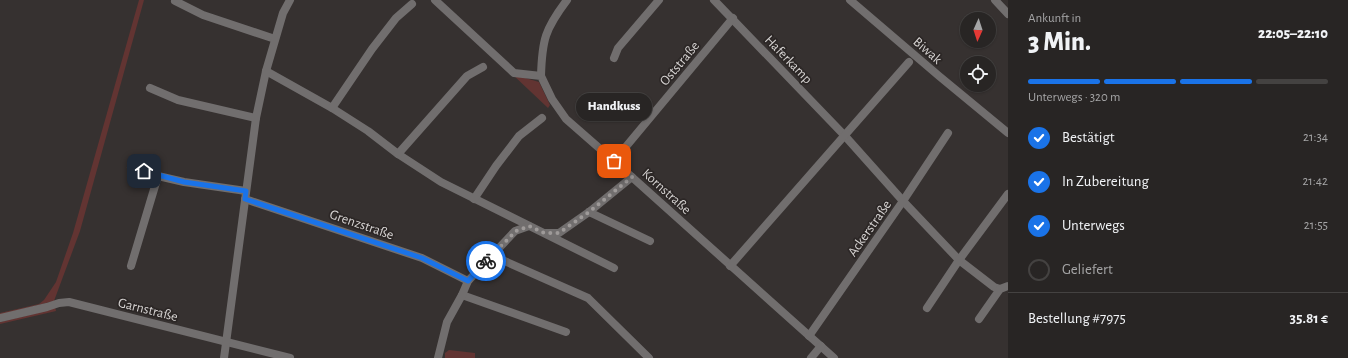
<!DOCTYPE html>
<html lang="de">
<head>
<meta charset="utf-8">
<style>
  body { margin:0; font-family:"Alegreya Sans",sans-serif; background:#343131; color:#f1f3f6; height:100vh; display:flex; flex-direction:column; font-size:15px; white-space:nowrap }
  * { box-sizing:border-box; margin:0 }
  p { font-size:13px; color:#a5a5a6 }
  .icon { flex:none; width:22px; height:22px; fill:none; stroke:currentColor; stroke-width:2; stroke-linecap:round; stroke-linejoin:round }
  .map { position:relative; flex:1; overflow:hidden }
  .sheet { display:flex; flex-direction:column; background:#282524; width:340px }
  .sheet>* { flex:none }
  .needle { width:26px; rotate:183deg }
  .fabs { position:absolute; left:960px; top:12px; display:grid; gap:8px }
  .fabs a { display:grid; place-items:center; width:36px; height:36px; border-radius:50%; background:#282524; box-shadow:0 1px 3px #0004,0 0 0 1px #444241; font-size:20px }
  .pin { position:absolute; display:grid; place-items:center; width:34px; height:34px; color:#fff; margin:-17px; border-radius:8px; box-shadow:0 2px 6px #0006 }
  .courier { position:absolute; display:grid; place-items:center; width:40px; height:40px; margin:-20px; border:3px solid #1a73e8; border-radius:50%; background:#fff; color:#222; box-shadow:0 1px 5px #0007 }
  .bubble { position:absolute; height:28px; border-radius:14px; background:#282524; box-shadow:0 1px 3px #0004,0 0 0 1px #444241; font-size:13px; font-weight:800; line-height:28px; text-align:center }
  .summary em { font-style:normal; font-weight:800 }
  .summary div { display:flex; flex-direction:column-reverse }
  .summary { display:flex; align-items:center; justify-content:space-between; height:68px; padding:0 20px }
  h1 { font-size:26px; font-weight:800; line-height:30px }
  .bar { display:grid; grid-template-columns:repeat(4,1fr); gap:6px 4px; align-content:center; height:48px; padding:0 20px }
  .bar i { height:5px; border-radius:3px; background:#444241 }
  .bar .on { background:#1a73e8 }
  .bar p { grid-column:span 4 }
  .line { display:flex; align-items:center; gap:10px; padding:0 20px; border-top:1px solid #444241 }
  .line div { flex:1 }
  ol { padding:0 20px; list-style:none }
  li { display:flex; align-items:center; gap:12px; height:44px }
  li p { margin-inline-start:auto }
  li .icon { padding:4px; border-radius:50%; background:#1a73e8; color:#fff; stroke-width:4 }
  li:last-child { color:#a5a5a6 }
  li i { width:22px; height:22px; border:2px solid #444241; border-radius:50% }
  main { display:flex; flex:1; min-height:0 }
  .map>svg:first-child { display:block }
  .green { fill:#623432 }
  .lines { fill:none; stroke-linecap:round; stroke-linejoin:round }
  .minor { stroke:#716e6e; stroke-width:8 }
  .done { stroke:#9e9a99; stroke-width:4; stroke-dasharray:0 7.2 }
  .route { stroke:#1a73e8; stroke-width:5 }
  .labels { text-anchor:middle; stroke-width:3.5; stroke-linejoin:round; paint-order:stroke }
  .street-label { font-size:14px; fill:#d6d3d2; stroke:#2c2726 }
</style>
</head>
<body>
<main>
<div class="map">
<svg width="1008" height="358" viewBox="0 0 1008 358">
  <rect width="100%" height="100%" fill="#363130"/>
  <g class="green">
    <path d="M139,0H144L80,231L54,301L0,315V313L39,304L44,300L56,282L73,233Z"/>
    <path d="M512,74L539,82L550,105L548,108Z"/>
    <path d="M55,307L56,311L0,324V322L41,312Z"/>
    <path d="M449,350L475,353V358H445V353Z"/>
  </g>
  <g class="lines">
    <g class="minor">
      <path d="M435,0L514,73L541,76L552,99L566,119L614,161L834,358"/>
      <path d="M714,0L845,136L903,201L959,260L994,287L1000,289"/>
      <path d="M850,0L939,76L1008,133"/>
      <path d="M995,0L1008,14"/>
      <path d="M175,1L203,15L275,39"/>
      <path d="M614,58L618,48L659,0"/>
      <path d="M266,71L332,108L368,131L398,154L441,182L614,268"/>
      <path d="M541,76C542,40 545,29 567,0"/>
      <path d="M150,88L178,100L256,118"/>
      <path d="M332,108L372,49L396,18L412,4"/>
      <path d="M398,154L467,76L483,67"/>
      <path d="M614,161L733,18"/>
      <path d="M131,167L158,176"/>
      <path d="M245,199L422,258L468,281"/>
      <path d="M474,199L496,166L519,136L542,118"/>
      <path d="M589,212L650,241"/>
      <path d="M546,233H559L589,212L632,177"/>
      <path d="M491,255L588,298L649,358"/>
      <path d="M131,266L158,176L184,182L246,191"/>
      <path d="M730,266L909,62"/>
      <path d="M462,295L566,332"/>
      <path d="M927,308L959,260L1008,194"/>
      <path d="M0,318L47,307L59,303L69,302L290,358"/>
      <path d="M979,319L1000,289L1008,286"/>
      <path d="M809,336L903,201L948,133"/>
      <path d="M224,358L256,118L266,71L283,13L290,0"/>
      <path d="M438,358L447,322L462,295L468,281L515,231L529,226"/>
      <path d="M811,358L821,346"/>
    </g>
  </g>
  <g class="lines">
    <path class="done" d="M486,261L516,231L529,226L544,233H559L589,212L632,177L614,161"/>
    <path class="route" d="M144,171L184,182L246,191L245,199L422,258L468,281L486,261"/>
  </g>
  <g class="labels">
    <g class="street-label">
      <text transform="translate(928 50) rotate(41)" y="5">Biwak</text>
      <text transform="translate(789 59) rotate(46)" y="5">Haferkamp</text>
      <text transform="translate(679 63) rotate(-50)" y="5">Oststraße</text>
      <text transform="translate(667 191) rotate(42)" y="5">Kornstraße</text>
      <text transform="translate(362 224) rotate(19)" y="5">Grenzstraße</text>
      <text transform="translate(869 228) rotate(-55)" y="5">Ackerstraße</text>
      <text transform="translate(148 309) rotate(14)" y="5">Garnstraße</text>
    </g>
  </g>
</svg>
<div class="fabs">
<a><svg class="needle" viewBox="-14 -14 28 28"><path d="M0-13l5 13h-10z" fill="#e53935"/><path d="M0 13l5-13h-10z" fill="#a5a5a6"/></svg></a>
<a><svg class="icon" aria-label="locate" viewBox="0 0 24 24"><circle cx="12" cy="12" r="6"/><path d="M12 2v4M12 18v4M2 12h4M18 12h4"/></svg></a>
</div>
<div class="pin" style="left:614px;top:161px;background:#ea580c"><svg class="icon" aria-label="bag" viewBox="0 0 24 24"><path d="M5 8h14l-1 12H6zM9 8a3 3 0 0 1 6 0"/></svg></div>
<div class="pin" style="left:144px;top:171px;background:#1f2937"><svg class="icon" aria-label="home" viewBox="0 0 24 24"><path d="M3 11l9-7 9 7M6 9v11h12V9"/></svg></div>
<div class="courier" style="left:486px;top:261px"><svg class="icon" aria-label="bike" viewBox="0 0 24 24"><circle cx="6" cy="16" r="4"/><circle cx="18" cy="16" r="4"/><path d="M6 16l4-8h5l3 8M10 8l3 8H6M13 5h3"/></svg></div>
<div class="bubble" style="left:576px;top:93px;width:76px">Handkuss</div>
</div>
<section class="sheet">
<div class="summary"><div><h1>3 Min.</h1><p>Ankunft in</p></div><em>22:05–22:10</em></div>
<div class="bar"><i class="on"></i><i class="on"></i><i class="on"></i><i></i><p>Unterwegs · 320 m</p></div>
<ol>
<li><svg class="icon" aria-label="check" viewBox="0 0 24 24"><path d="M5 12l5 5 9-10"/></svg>Bestätigt<p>21:34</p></li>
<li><svg class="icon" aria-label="check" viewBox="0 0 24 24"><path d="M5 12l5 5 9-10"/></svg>In Zubereitung<p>21:42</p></li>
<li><svg class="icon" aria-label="check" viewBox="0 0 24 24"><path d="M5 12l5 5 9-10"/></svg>Unterwegs<p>21:55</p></li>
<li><i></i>Geliefert</li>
</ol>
<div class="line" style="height:52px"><div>Bestellung #7975</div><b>35.81 €</b></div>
</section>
</main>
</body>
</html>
